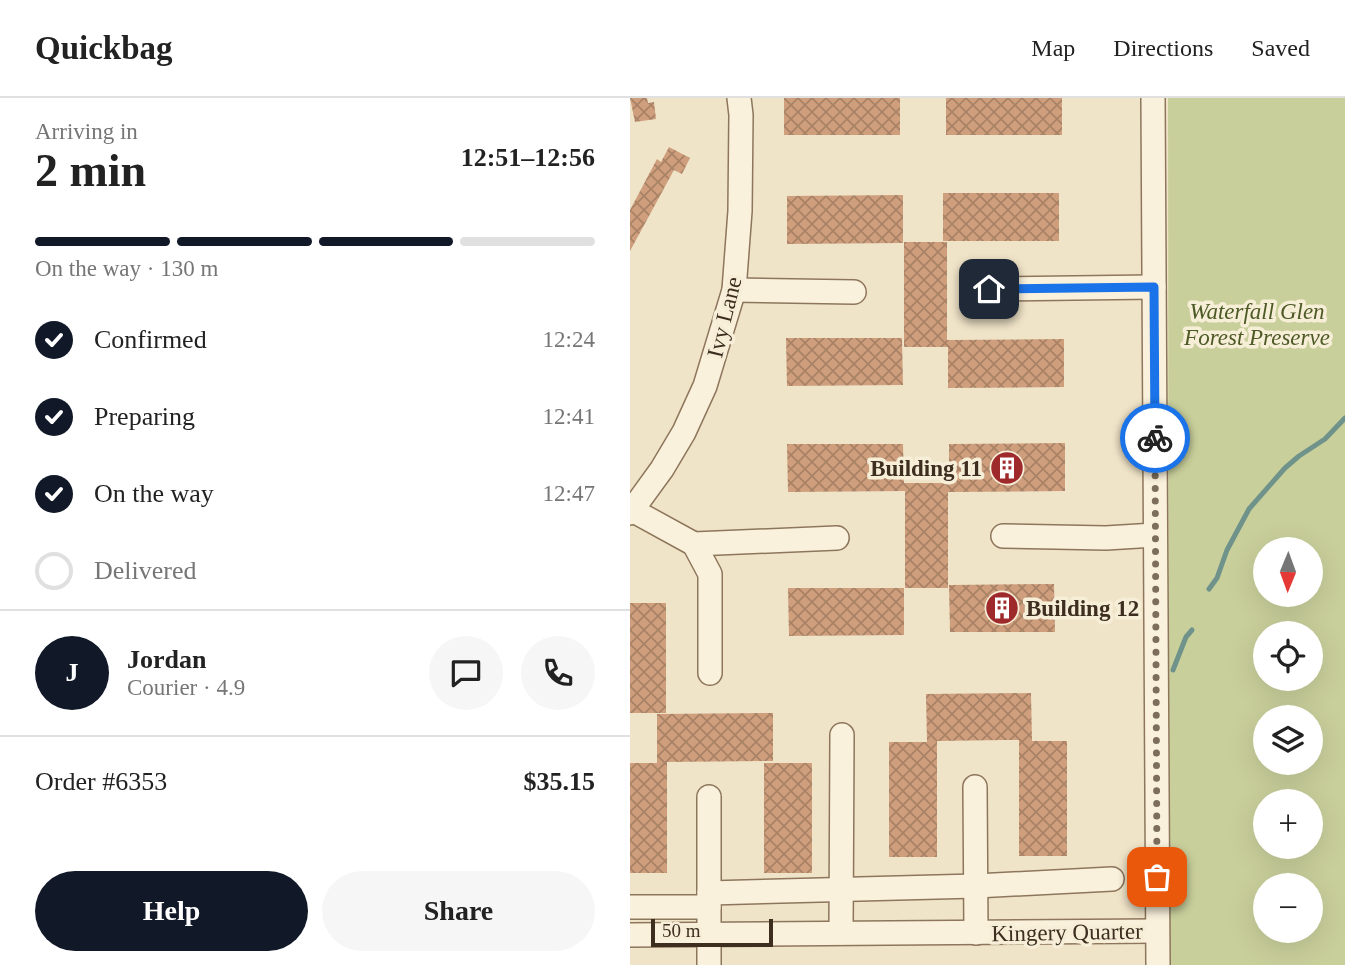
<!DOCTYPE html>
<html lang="en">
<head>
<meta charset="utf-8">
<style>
  body { margin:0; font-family:"Times New Roman",serif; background:#f6f6f6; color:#222; height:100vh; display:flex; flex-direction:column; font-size:26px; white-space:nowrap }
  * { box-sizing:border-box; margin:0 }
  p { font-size:23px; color:#767676 }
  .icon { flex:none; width:38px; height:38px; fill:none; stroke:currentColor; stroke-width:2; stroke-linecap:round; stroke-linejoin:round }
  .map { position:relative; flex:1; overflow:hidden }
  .side { display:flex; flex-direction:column; background:#fff; width:630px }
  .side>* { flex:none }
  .needle { width:46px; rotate:181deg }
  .controls { position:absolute; left:623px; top:439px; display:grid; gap:14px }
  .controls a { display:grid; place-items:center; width:70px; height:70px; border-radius:50%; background:#fff; box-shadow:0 7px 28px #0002; font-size:35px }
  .scale { position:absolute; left:21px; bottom:18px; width:122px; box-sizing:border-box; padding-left:7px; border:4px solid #3d2e20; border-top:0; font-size:19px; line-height:24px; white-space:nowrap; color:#3d2e20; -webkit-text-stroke:5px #f7eed8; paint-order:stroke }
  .pin { position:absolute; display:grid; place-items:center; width:60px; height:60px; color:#fff; margin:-30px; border-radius:14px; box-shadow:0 4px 10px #0006 }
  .courier { position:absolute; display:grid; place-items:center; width:70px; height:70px; margin:-35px; border:5px solid #1a73e8; border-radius:50%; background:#fff; color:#222; box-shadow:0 2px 9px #0007 }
  .headline em { font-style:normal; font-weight:700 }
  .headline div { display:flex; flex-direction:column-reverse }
  .headline { display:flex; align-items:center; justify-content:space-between; height:119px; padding:0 35px }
  h1 { font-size:46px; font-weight:700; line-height:52px }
  .bar { display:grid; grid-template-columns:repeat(4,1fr); gap:10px 7px; align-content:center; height:84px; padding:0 35px }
  .bar i { height:9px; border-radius:5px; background:#e0e0e0 }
  .bar .selected { background:#111827 }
  .bar p { grid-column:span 4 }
  .line { display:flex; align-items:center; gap:18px; padding:0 35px; border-top:2px solid #e0e0e0 }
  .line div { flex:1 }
  .round { display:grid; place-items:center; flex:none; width:74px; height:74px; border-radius:37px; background:#f6f6f6 }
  ol { padding:0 35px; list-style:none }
  li { display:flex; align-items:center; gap:21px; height:77px }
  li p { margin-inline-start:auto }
  li .icon { padding:7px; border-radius:50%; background:#111827; color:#fff; stroke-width:4 }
  li:last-child { color:#767676 }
  li i { width:38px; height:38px; border:4px solid #e0e0e0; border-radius:50% }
  .button { display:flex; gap:14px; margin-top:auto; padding:14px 35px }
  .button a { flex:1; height:80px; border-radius:42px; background:#111827; color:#fff; font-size:28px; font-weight:700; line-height:80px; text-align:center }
  .button a+a { background:#f6f6f6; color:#222 }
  header { display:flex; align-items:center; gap:42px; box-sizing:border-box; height:98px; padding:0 35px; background:#fff; border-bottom:2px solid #e0e0e0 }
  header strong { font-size:33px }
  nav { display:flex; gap:38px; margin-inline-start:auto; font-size:24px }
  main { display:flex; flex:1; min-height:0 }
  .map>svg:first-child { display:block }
  .park { fill:#c9cf9b; fill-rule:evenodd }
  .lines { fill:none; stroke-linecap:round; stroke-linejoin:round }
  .stream { stroke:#6f938a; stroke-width:5 }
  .building { fill:url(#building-cross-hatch) }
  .minor-casing { stroke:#8d765c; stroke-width:26 }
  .minor { stroke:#faf1dc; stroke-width:23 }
  .done { stroke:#7c6e5b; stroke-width:7; stroke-dasharray:0 12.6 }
  .route { stroke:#1a73e8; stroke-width:9 }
  .labels { text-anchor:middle; stroke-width:7; stroke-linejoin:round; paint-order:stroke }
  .park-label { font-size:23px; font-style:italic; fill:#4d5a26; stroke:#f7eed8 }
  .street-label { font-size:23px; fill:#3d2e20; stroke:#f7eed8 }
  .poi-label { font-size:23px; font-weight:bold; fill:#3d2e20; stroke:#f7eed8; text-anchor:end }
</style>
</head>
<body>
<header>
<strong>Quickbag</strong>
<nav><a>Map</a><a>Directions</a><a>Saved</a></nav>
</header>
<main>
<section class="side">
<div class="headline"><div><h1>2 min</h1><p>Arriving in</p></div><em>12:51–12:56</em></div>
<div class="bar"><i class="selected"></i><i class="selected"></i><i class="selected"></i><i></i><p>On the way · 130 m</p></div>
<ol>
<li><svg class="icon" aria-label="check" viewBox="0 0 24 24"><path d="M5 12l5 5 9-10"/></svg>Confirmed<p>12:24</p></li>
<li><svg class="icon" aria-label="check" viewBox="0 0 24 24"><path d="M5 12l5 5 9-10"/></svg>Preparing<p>12:41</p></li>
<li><svg class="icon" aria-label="check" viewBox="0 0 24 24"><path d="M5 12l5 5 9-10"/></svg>On the way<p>12:47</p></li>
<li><i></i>Delivered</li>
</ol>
<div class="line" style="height:126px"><b class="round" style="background:#111827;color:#fff">J</b><div><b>Jordan</b><p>Courier · 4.9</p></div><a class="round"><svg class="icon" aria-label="chat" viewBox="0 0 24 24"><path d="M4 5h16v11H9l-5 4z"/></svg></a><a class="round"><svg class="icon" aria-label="phone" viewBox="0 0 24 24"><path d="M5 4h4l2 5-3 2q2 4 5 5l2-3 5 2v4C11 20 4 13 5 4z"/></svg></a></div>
<div class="line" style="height:91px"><div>Order #6353</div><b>$35.15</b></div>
<div class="button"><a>Help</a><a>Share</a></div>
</section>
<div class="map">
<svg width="715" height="867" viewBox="0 0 715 867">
  <defs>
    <pattern id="building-cross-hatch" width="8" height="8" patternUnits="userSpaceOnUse" patternTransform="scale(1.75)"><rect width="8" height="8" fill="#cf9f7d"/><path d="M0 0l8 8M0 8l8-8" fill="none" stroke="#a98266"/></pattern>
  </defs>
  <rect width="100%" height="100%" fill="#f0e4c8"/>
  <path class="park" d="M538,0H715V867H539ZM635,452H681V497H635ZM635,536H681V581H635ZM635,620H681V665H635ZM635,704H681V749H635ZM635,788H681V833H635Z"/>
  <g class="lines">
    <g class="stream">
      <path d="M579,491L587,480L597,452L619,411L655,370L669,358L695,341L715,320"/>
      <path d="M543,572L556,539L562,532"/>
    </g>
  </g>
  <g class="building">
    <path d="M0,0H17L18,5L24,4L26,21L5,24Z"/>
    <rect x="154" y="0" width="116" height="37"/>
    <rect x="316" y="0" width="116" height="37"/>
    <path d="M39,49L60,60L52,76L44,72L0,153V112L27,61L31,64Z"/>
    <rect x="313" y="95" width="116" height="48"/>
    <path d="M273,97V145L157,146V98Z"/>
    <path d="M274,144H317V242L434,241V289L318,290V249H274Z"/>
    <path d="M156,240H272L273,287L157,288Z"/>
    <path d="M435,345V393L318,394V490H275V393L158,394L157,346H273L274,385H319V346Z"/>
    <path d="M424,486L425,534H320L319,487Z"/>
    <path d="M158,490H274V537L159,538Z"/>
    <rect x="0" y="505" width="36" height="110"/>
    <path d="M401,595L402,643H437V758H389V642H375L307,643V759H259V644H297L296,596Z"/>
    <path d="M143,615V663L37,664V775H0V665H27V616Z"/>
    <rect x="134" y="665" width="48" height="110"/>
  </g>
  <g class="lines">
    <g class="minor-casing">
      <g id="minor">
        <path d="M523,0L528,867"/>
        <path d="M359,191L524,189"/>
        <path d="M104,192L224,194"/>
        <path d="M2,412L64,446L207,440"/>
        <path d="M0,415L32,371L54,334L75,288L104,192L110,113L111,17L109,0"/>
        <path d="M373,438L476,440L525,437"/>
        <path d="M64,446L80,476V575"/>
        <path d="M345,689L346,835"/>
        <path d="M79,795L346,788L482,781"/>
        <path d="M0,809H79"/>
        <path d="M211,835L212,637"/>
        <path d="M0,837L527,833"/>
        <path d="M79,867V699"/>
      </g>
    </g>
    <use href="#minor" class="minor"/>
  </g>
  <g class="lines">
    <path class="done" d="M525,340L527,779"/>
    <path class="route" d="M359,191L524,189L525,340"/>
  </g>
  <defs>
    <g id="building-disc" transform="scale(1.75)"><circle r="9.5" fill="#9e2a2b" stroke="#f7eed8"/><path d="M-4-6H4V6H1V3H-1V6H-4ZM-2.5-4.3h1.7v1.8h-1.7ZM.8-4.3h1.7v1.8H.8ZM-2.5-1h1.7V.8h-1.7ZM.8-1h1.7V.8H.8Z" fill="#fff"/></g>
  </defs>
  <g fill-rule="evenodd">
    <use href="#building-disc" x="377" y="370"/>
    <use href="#building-disc" x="372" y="510"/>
  </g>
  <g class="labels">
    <g class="park-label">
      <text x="627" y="221">Waterfall Glen<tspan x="627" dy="26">Forest Preserve</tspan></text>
    </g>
    <g class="street-label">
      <text transform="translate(94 219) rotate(-76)" y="8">Ivy Lane</text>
      <text transform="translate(437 834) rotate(-1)" y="8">Kingery Quarter</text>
    </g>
    <g class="poi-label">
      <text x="352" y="378">Building 11</text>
      <text x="396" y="518" text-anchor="start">Building 12</text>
    </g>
  </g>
</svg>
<div class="controls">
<a><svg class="needle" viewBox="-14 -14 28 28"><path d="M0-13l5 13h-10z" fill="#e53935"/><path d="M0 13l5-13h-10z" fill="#767676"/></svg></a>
<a><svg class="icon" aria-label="locate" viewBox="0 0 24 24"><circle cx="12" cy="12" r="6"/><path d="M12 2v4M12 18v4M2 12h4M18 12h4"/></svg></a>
<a><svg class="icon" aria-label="layers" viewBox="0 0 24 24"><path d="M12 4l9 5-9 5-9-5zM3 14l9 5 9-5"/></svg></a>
<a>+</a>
<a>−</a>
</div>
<div class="scale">50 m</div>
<div class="pin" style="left:527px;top:779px;background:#ea580c"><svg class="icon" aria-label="bag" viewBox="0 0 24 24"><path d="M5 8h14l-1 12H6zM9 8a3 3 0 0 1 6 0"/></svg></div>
<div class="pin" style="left:359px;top:191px;background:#1f2937"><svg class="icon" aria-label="home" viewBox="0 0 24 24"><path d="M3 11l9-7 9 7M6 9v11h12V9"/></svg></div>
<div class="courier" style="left:525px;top:340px"><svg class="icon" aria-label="bike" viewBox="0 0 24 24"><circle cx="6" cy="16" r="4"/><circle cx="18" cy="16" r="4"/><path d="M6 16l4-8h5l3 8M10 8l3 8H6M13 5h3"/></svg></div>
</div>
</main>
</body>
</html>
